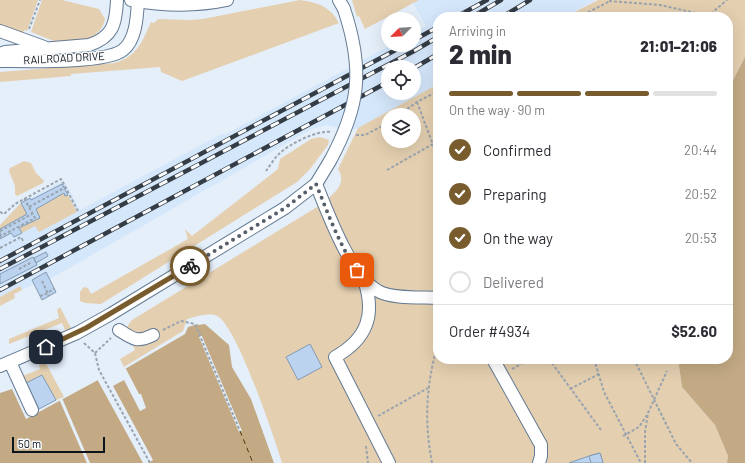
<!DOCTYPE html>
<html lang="en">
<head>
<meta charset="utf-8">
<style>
  body { margin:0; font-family:Barlow,sans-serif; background:#f7f7f7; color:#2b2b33; height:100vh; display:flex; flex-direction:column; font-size:15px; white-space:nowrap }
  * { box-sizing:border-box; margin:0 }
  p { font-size:13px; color:#7c7c81 }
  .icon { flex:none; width:22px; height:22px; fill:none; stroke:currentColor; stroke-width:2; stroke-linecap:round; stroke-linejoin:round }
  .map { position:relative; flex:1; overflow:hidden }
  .panel { position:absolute; left:433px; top:12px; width:300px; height:352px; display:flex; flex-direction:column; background:#fff; border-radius:16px; box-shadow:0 4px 16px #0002 }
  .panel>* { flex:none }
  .needle { width:26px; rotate:246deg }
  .buttons { position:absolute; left:381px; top:12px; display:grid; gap:8px }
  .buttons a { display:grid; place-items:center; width:40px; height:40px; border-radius:50%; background:#fff; box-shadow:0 4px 16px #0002; font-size:20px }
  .scale { position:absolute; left:12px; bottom:10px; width:93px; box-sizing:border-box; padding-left:4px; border:2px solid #0b131c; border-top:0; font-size:11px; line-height:14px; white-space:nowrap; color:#0b131c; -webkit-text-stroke:3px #fbfbfb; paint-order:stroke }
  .pin { position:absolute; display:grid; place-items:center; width:34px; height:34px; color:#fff; margin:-17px; border-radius:8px; box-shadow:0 2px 6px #0006 }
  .courier { position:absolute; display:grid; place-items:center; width:40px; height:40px; margin:-20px; border:3px solid #785c2e; border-radius:50%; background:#fff; color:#222; box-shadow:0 1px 5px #0007 }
  .overview em { font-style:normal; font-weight:800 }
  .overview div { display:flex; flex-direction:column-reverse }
  .overview { display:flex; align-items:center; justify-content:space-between; height:68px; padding:0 16px }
  h1 { font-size:26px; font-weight:800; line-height:30px }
  .bar { display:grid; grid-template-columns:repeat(4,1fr); gap:6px 4px; align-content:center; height:48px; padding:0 16px }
  .bar i { height:5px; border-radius:3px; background:#e1e1e2 }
  .bar .selected { background:#785c2e }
  .bar p { grid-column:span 4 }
  .line { display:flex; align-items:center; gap:10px; padding:0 16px; border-top:1px solid #e1e1e2 }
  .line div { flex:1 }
  ol { padding:0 16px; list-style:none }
  li { display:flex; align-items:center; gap:12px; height:44px }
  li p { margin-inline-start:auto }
  li .icon { padding:4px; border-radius:50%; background:#785c2e; color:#fff; stroke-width:4 }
  li:last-child { color:#7c7c81 }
  li i { width:22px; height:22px; border:2px solid #e1e1e2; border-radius:50% }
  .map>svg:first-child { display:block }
  .built { fill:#d5e7fb; fill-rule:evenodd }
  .green { fill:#e4cfb0; fill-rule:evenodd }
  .water { fill:#c3aa84 }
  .pier { fill:#e5effa }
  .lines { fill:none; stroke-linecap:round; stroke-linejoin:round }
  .ferry { stroke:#523806; stroke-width:1; stroke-dasharray:5 4; stroke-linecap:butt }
  .building { fill:#bbd3ee; stroke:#839ab3 }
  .minor-casing { stroke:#647a92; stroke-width:14 }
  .path { stroke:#9aa4ae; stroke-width:2; stroke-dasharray:3 2; stroke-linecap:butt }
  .minor { stroke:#fff; stroke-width:12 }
  .rail-casing { stroke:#343d46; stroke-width:4.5 }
  .rail { stroke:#fbfbfb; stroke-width:3; stroke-dasharray:9; stroke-linecap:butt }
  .minor-bridge-casing { stroke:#647a92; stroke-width:14; stroke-linecap:butt }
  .minor-bridge { stroke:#fff; stroke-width:12 }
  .done { stroke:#57606a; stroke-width:4; stroke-dasharray:0 7.2 }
  .route { stroke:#785c2e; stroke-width:5 }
  .labels { text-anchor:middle; stroke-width:3; stroke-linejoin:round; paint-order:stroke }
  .street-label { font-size:11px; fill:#0b131c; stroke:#fbfbfb }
</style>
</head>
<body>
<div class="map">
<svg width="745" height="463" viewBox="0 0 745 463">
  <rect width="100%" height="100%" fill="#e5effa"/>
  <path class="built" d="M419,0H596L563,17H438V84L358,128L350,131L326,125L310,130L50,279L56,292L42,300L34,284L22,290L20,286L0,297V225L19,204L64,180L80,210L223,133L224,135L391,45H414V33L426,26L413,3ZM388,67H414V93H388Z"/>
  <g class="green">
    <path d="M0,0H38L27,31L24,30L23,33L0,25Z"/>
    <path d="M42,0H62L99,9L105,19C101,39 79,43 60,42C51,41 40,35 31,32Z"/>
    <path d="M300,0C317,2 331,7 339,23L182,81L161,72L160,67L71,74V76L0,82V72L114,63C137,57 142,42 151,22L154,23L158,19L190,20L203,19Z"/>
    <path d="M352,0H419L365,29L359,16L357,17Z"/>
    <path d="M598,0H745V57L728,90V17H565Z"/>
    <path d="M438,84V359H678L682,387L715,425L728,456L727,463H282C275,439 236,324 217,316C208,312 195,317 187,319L183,331L124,367L120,359L135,350L133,346L138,335L126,328L132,320L317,207C329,197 349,186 338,169L358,128ZM388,115H414V141H388Z"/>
    <path d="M320,137L329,140L328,145L310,169L297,182L101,304L85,303L80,301V292L84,287L88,288L91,294L188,239L185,229L192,236L278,169L280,159L311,139Z"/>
    <path d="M24,161L31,163L36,173L44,181L43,183L17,196L15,194V186L9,171L10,168Z"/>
    <path d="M64,193L65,196L68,195L77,212L39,232L35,226L22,233L19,228L40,218L36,209Z"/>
    <path d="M21,203L27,214L0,229V225Z"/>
    <path d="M20,286L22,290L14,294L15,298L0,306V297Z"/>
    <path d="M60,307L71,328L68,330H65L62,323L9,344V339L59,318L57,310Z"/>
    <path d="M39,357L43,358L64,397L56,400L42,375L23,385L20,377L40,369L38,358Z"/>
  </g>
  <g class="water">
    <path d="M745,57V463H727L728,456L715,425L682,387L678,359H728V90Z"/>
    <path d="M198,324V325L205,324L229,345L232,367L251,399L274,463H0V393L12,389L26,419L98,380L125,369L185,334L188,327Z"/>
  </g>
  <g class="pier">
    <path d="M200,336H202L242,431L239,432L199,337Z"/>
    <path d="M125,367L139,394H141L146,408L140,411L124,380L113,386L153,460L148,463H143L97,379Z"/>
    <path d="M62,398L90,463H87L59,399Z"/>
  </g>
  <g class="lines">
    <path class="ferry" d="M240,431L253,463"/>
  </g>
  <g class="building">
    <path d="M62,184L68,195L65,196L64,193L36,209L40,218L19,228L22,233L14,237L11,233L0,239V229L27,214L21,203L30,198L31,200Z"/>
    <path d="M46,252L48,256L36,263L34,258Z"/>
    <path d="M33,257L37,265L0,284V274Z"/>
    <path d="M46,272L56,292L42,300L32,280Z"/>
    <path d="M310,344L322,367L298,380L286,357Z"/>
    <path d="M42,375L56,400L39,409L26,383Z"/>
    <path d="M600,453L603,463H569L589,456Z"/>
    <path d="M600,453L603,463H591L589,456Z"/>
  </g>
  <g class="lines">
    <g class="minor-casing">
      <g id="minor">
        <path d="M131,0C164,6 194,7 227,0"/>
        <path d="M339,0L344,9"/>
        <path d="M0,31L44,47"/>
        <path d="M0,54L5,52L89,45C113,37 116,24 117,0"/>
        <path d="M0,61C25,61 105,64 123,50C136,40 137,17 138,1"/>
        <path d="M330,161L316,184C328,213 350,275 378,291C391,299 422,297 438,298"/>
        <path d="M364,280C376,315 367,339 335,357L389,463"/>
        <path d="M119,330C133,339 137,343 153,335"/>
        <path d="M493,359L541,445V456L539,463"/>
        <path d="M10,362L32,410"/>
        <path d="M0,366L77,333L111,314L285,208L316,184"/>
      </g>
    </g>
    <g class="path">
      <path d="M609,1L660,5L709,16"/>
      <path d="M579,17L610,1"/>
      <path d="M707,17L727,0"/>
      <path d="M29,29L40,0"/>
      <path d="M417,102L438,158"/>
      <path d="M399,115L417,102L438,91"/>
      <path d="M356,135H365L388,123"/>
      <path d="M387,170L433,144"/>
      <path d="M266,171C270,166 274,158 280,153C291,143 317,130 332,132"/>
      <path d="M29,207L66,187"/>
      <path d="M0,212L4,214L15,204L61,179L78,211"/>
      <path d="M0,231L32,214"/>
      <path d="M0,234L1,236L35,218L24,198"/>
      <path d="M0,248L21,237L23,241"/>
      <path d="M19,269L32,262"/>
      <path d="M42,281L49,296"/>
      <path d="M40,296L48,293L54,288"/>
      <path d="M163,330L181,321L195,324L240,431"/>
      <path d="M84,343L95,353L99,370L150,463"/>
      <path d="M95,353L111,338"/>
      <path d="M549,359L601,430"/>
      <path d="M594,359L604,392L641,463"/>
      <path d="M634,359L676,444L692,463"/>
      <path d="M512,369L530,359"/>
      <path d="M570,389L599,374"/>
      <path d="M378,416L428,388"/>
      <path d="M623,436L639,427L647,415"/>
      <path d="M366,446L368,463"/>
      <path d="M432,463C424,420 426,386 438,343"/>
      <path d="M645,463V432L648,413L667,371"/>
    </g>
    <use href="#minor" class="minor"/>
    <g class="rail-casing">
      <g id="rail">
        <path d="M456,17L487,0"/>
        <path d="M472,17L501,0"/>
        <path d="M502,17L530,0"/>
        <path d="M414,40L438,27"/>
        <path d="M414,68L438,54"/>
        <path d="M0,261L405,45"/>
        <path d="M0,269L414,51L438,37"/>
        <path d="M0,290L388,82"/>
      </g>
    </g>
    <use href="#rail" class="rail"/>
    <g class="minor-bridge-casing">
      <path id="minor-bridge" d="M330,161C360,106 364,69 344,9"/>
    </g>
    <use href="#minor-bridge" class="minor-bridge"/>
  </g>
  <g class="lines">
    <path class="done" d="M190,266L285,208L316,184C328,213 339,245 357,270"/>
    <path class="route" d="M46,347L86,328L190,266"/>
  </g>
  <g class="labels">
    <g class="street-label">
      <text transform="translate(64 58) rotate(-3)" y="4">RAILROAD DRIVE</text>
    </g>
  </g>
</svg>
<div class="buttons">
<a><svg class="needle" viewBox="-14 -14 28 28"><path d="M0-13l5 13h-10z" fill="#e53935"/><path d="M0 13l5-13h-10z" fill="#7c7c81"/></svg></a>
<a><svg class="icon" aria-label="locate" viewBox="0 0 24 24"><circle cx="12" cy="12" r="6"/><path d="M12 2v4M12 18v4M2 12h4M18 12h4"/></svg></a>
<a><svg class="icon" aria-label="layers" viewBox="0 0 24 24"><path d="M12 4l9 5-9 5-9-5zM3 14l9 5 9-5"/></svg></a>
</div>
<div class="scale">50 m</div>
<div class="pin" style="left:357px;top:270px;background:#ea580c"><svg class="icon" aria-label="bag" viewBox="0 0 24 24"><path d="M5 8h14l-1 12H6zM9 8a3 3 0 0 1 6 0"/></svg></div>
<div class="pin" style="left:46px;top:347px;background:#1f2937"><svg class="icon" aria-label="home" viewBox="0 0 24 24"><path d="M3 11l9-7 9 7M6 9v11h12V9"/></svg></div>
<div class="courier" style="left:190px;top:266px"><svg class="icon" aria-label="bike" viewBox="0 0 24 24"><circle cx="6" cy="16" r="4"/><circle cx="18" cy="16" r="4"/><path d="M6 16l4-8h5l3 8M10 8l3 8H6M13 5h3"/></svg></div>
<section class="panel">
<div class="overview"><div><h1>2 min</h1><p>Arriving in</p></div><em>21:01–21:06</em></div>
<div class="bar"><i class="selected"></i><i class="selected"></i><i class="selected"></i><i></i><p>On the way · 90 m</p></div>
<ol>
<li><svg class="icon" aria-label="check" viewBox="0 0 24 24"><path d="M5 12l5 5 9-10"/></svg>Confirmed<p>20:44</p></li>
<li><svg class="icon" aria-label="check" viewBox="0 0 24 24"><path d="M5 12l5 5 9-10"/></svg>Preparing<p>20:52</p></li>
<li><svg class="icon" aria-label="check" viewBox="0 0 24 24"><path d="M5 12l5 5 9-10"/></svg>On the way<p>20:53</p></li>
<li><i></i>Delivered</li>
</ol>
<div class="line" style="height:52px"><div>Order #4934</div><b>$52.60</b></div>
</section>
</div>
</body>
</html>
